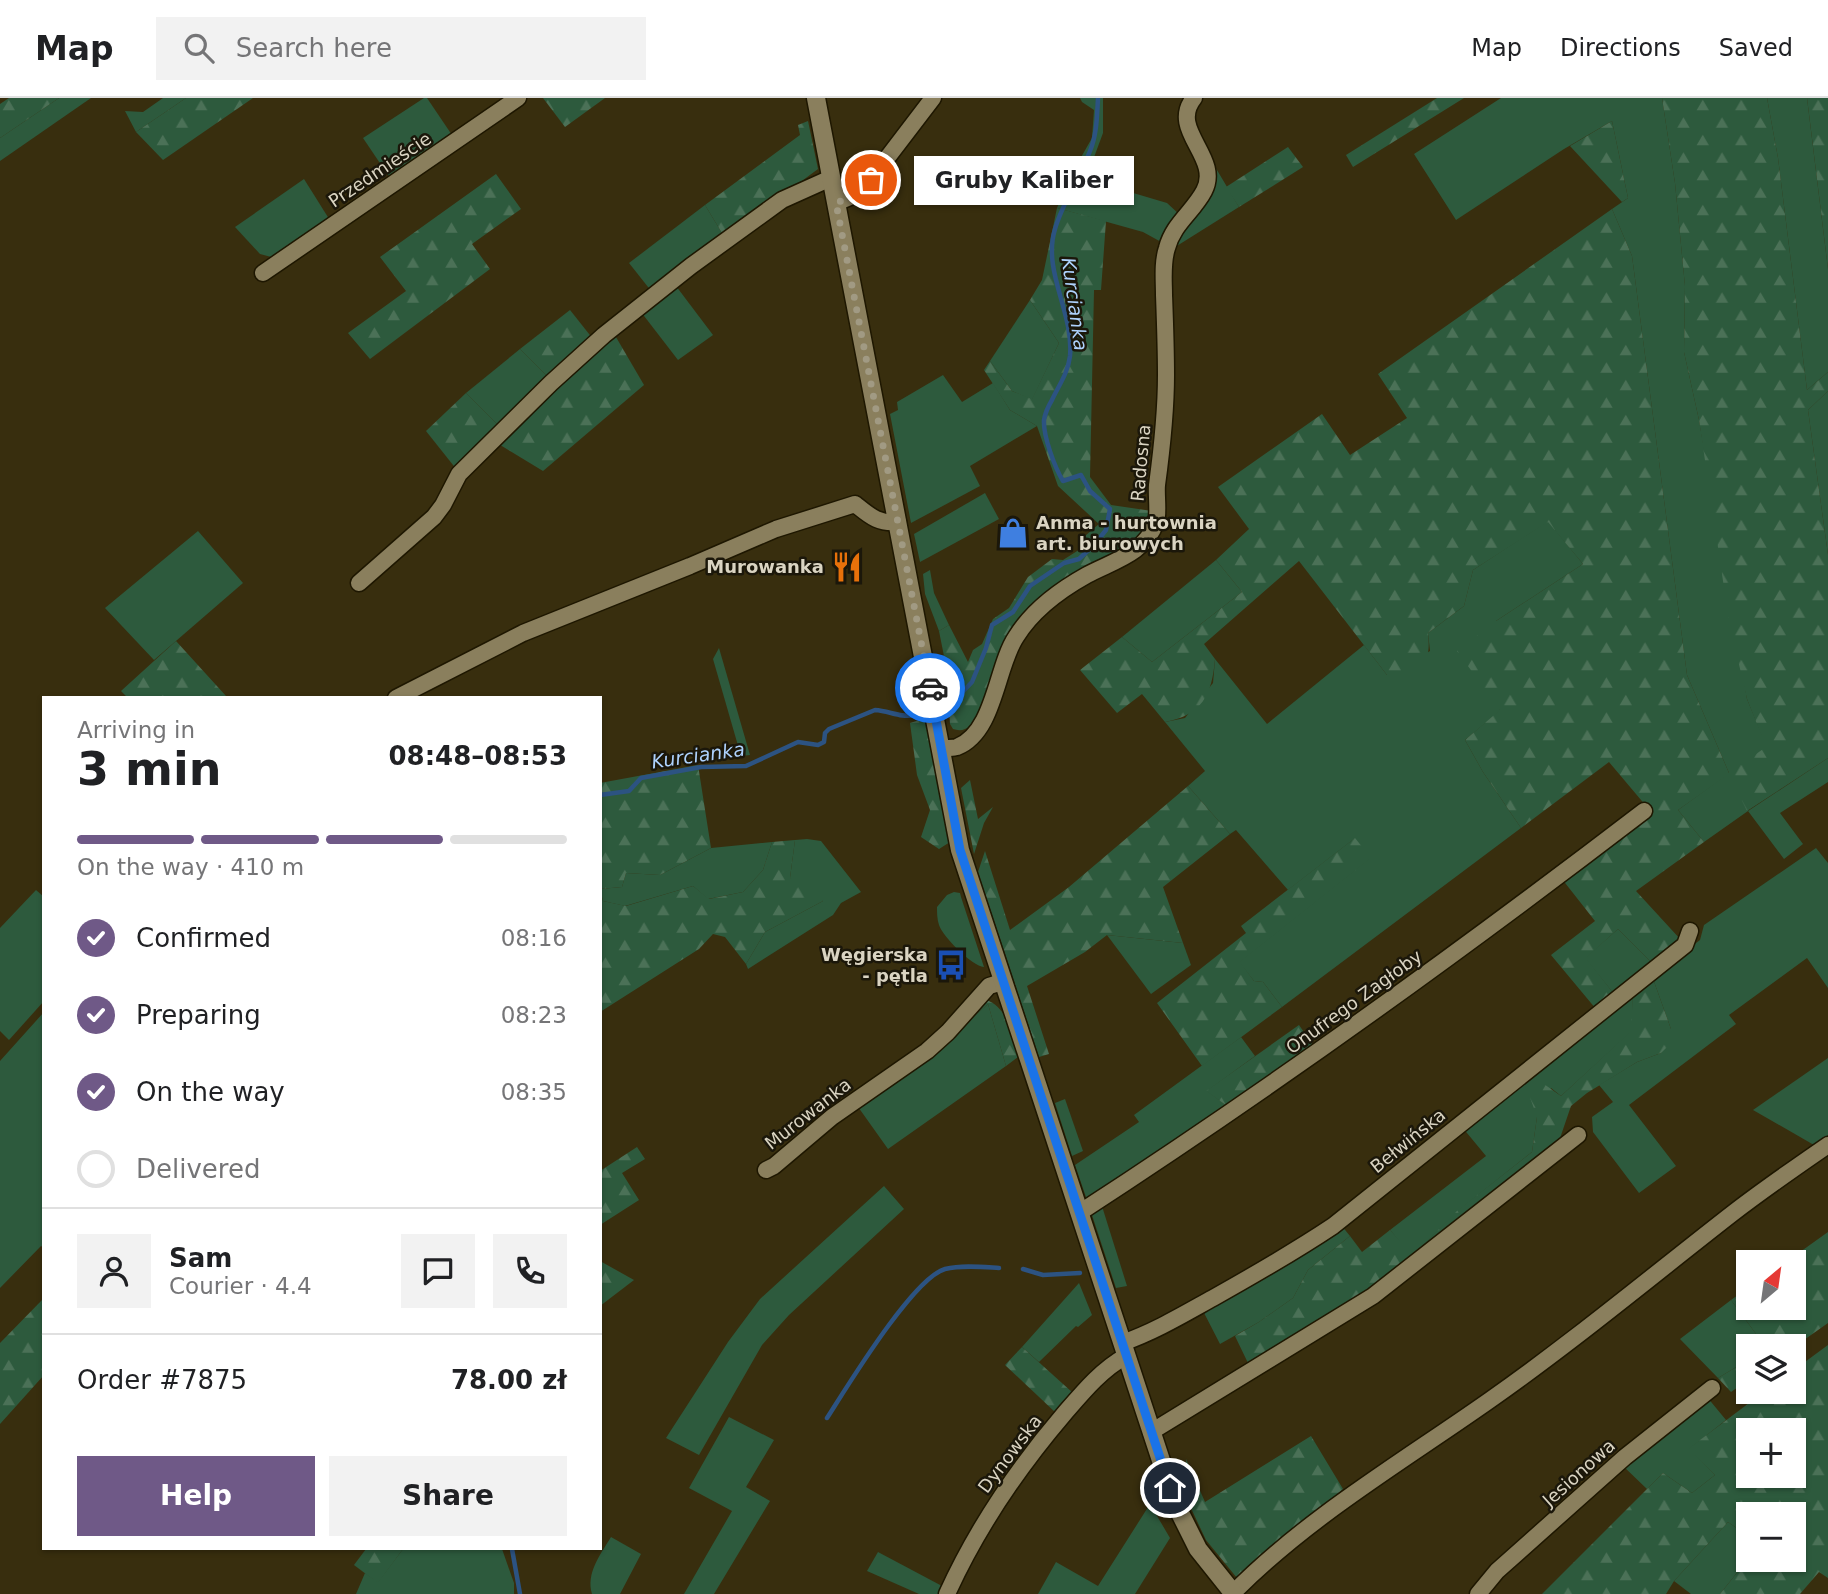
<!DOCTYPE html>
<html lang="en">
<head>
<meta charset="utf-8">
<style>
  body { margin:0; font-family:"DejaVu Sans",sans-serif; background:#f2f2f2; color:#202124; height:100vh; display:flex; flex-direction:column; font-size:26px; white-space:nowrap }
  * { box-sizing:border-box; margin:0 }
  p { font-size:23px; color:#757577 }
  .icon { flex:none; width:38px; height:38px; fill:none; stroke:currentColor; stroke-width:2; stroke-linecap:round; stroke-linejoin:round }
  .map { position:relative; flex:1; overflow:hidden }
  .sheet { position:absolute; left:42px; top:598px; width:560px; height:854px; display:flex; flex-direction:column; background:#fff; border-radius:0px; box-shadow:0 2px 5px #0004 }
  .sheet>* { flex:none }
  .needle { width:46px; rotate:29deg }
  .controls { position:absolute; left:1736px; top:1152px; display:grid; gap:14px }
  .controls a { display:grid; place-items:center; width:70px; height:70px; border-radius:0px; background:#fff; box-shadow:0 2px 5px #0004; font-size:35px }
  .pin { position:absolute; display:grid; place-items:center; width:60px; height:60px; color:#fff; margin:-30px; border:4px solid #fff; border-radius:50%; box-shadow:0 2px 7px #0007 }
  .courier { position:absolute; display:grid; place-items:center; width:70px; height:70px; margin:-35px; border:5px solid #1a73e8; border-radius:50%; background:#fff; color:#222; box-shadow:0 2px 9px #0007 }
  .bubble { position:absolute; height:49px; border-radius:0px; background:#fff; box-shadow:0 2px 5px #0004; font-size:23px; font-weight:700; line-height:49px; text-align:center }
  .headline em { font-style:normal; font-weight:700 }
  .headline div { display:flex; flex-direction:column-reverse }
  .headline { display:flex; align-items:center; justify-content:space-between; height:119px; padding:0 35px }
  h1 { font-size:46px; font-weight:700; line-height:52px }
  .bar { display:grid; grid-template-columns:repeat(4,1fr); gap:10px 7px; align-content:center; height:84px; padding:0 35px }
  .bar i { height:9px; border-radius:5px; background:#e0e0e0 }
  .bar .on { background:#6f5987 }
  .bar p { grid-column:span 4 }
  .line { display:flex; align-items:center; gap:18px; padding:0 35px; border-top:2px solid #e0e0e0 }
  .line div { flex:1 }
  .round { display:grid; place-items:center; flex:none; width:74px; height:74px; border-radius:0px; background:#f2f2f2 }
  ol { padding:0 35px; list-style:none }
  li { display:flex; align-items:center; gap:21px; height:77px }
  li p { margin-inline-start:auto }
  li .icon { padding:7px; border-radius:50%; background:#6f5987; color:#fff; stroke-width:4 }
  li:last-child { color:#757577 }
  li i { width:38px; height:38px; border:4px solid #e0e0e0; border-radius:50% }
  .cta { display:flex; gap:14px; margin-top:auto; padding:14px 35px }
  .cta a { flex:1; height:80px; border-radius:0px; background:#6f5987; color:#fff; font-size:28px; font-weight:700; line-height:80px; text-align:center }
  .cta a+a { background:#f2f2f2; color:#202124 }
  header { display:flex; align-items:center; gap:42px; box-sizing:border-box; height:98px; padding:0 35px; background:#fff; border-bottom:2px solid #e0e0e0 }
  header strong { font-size:33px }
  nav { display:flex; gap:38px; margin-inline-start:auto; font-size:24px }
  .search { width:490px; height:63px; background:#f2f2f2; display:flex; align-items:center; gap:18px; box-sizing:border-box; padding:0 24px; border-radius:0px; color:#757577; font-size:26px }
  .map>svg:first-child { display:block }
  .green { fill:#2d5a3d }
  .forest { fill:url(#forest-firs); fill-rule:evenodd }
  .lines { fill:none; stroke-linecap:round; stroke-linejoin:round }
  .stream { stroke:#2c5382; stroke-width:4.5 }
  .minor-casing { stroke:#1e1701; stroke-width:19 }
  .secondary-casing { stroke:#1e1701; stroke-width:21 }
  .minor { stroke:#8a7f5d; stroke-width:16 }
  .secondary { stroke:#8a7f5d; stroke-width:18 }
  .done { stroke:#a19a83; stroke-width:7; stroke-dasharray:0 12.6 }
  .route { stroke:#1a73e8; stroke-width:9 }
  .labels { text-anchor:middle; stroke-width:5; stroke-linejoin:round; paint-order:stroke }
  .street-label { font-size:18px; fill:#dad4c2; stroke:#1b170a }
  .poi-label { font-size:18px; font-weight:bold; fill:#dad4c2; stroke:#1b170a; text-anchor:end }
  .water-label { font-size:19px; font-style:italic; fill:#aed2fd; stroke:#1b170a }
</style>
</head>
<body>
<header>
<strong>Map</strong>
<div class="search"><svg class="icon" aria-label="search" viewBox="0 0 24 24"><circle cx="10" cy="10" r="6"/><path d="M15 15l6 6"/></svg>Search here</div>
<nav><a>Map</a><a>Directions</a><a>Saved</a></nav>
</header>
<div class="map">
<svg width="1828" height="1496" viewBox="0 0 1828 1496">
  <defs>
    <pattern id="forest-firs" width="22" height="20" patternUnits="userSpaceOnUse" patternTransform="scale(1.75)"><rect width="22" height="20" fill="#2d5a3d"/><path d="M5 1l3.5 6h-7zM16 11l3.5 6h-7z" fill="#4b7157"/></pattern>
  </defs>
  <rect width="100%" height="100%" fill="#382e0e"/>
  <g class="green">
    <path d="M59,0H91L0,63V40Z"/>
    <path d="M163,0H186L136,34L125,13L143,14Z"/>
    <path d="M424,0H427L454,40L392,83L363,40Z"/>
    <path d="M1080,0H1103V35L1086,81L1167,105L1180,117L1163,145L1143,134L1057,110L1071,77L1092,40L1094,12L1082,4Z"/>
    <path d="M1501,0H1662L1675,85L1685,188L1684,254L1699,322L1747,601L1767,649L1748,713L1828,660V684L1780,715L1803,746L1784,761L1748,713L1704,744L1678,712L1729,675L1687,577L1632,158L1612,111L1628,100L1612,23L1564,51L1456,122L1414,56Z"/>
    <path d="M1767,0H1807L1828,171V274L1807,292L1778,60Z"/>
    <path d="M1214,67L1239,109L1172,151L1214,83Z"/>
    <path d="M304,81L331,124L275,160L260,156L235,129Z"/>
    <path d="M705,107L725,140L652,194L629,165Z"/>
    <path d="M676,188L713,237L678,262L641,214Z"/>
    <path d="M1030,202L1059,245L1032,302L1012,293L990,263Z"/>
    <path d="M520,251L550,281L500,329L466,295Z"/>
    <path d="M943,277L962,304L993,285L1010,312L1037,328L970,368L980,388L911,425L890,316L898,312L897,304Z"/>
    <path d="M1828,293V457L1808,312Z"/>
    <path d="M985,395L999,421L920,464L914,436Z"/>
    <path d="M1548,423L1583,466L1496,523L1500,613L1465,642L1483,674L1521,730L1282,909L1263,884L1254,883L1239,864L1370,760L1354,741L1288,792L1236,732L1230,736L1188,688L1205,673L1165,624L1185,620L1213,585L1215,561L1267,626L1364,547L1387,577L1430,553L1428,535L1464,508L1473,472Z"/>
    <path d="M198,433L243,485L154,562L105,510Z"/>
    <path d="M1216,462L1242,494L1152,564L1122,539Z"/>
    <path d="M930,472L934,495L949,527L939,533L925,496L923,476Z"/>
    <path d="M719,550L750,657L741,658L713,561Z"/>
    <path d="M807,741L821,743L861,794L841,805L833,817L748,871L746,866L765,834L823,803L790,780L795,742Z"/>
    <path d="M772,744L763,772L743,794L708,801L693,788L625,808L603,803L600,791L622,789L626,775L660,777L711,750Z"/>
    <path d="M1816,750L1828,765V890L1807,860L1729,917L1736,926L1629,1007L1676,1068L1639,1095L1593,1034L1592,1019L1613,1004L1599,987L1637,964L1661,955L1671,931L1652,878L1700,842L1704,827Z"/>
    <path d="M36,792L44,799V903L9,942L0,933V830Z"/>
    <path d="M954,794L960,795L961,799L984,869C972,868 943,839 939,827C937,821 937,815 937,809L947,797Z"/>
    <path d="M1618,831L1653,866L1614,896L1585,860Z"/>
    <path d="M1107,837L1183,845L1191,867L1151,896Z"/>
    <path d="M1633,892L1632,933L1561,998L1551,990L1537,1019L1532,1054L1459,1112L1412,1158L1390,1132L1486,1058L1462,1029Z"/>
    <path d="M988,906L1006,968L888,1051L856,1006L933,955Z"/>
    <path d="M44,914V1150L41,1148L0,1190V963Z"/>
    <path d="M1241,939L1255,958L1207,993L1230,1010L1087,1102L1075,1067L1139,1024L1134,1017Z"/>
    <path d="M1828,960V1037L1814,1047L1753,1012Z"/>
    <path d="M1065,1001L1083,1053L1072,1058L1055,1005Z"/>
    <path d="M884,1088L904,1111L789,1217L762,1247L699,1357L666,1340L728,1244L760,1201Z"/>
    <path d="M1101,1105L1127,1188L1116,1190L1090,1111Z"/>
    <path d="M1341,1127L1350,1138L1308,1172L1293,1200L1259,1224L1220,1246L1202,1211Z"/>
    <path d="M1079,1185L1092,1217L1078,1229L1076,1228L1039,1264L1022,1249Z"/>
    <path d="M1731,1202L1765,1248H1748V1262L1718,1280L1680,1241Z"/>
    <path d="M1707,1299L1726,1322L1689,1351L1715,1377L1692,1395L1663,1375L1647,1391L1622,1367Z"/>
    <path d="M729,1319L774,1342L746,1389L770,1403L714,1496H684L732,1413L689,1390Z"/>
    <path d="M1150,1406L1170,1440L1135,1496H1038L1056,1464L1098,1488Z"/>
    <path d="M1728,1424L1748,1438V1461L1720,1496H1691L1674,1483Z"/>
    <path d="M611,1439L641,1456L620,1496H592C586,1475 600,1457 611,1439Z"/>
    <path d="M403,1451H502L514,1485V1496H356L365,1475L378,1484Z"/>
    <path d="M878,1454L942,1488L939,1496H919L867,1473Z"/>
  </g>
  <g class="forest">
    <path d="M9,0H59L0,40V6Z"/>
    <path d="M186,0H253L163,62L136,34Z"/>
    <path d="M543,0H605L565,29Z"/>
    <path d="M1437,0H1464L1353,69L1346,57Z"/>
    <path d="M1662,0H1767L1778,60L1807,292L1828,274V293L1808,312L1828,457V660L1747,713L1636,793L1681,842L1653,866L1618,831L1586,860L1614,896L1596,911L1551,857L1595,823L1562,781L1652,715L1609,664L1521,730L1483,674L1465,642L1500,612L1457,553L1496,523L1583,466L1548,424L1473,472L1464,508L1428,535C1431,564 1425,564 1402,579L1387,577L1299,463L1204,546L1215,561C1212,597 1202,617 1165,624L1142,596L1117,615L1080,572L1122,539L1152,564L1242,494L1216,462L1249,431L1218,389L1322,316L1350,357L1407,320L1378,276L1612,111L1632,158L1687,577L1729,675L1766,649L1747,601L1729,523L1699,322L1684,254L1685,188L1675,85ZM1729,676L1747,713L1704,744L1678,712Z"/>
    <path d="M1807,0H1828V171L1810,24Z"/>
    <path d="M808,23L818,71L725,140L705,107L800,37L798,27Z"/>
    <path d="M1612,23L1628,100L1622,104L1570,48Z"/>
    <path d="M1288,49L1303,69L1239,109L1226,89Z"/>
    <path d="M496,76L521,111L472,146L490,171L370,261L348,235L406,193L380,159Z"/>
    <path d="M1057,110L1106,123L1101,192H1094L1090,379L1111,407L1152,413L1149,426L1137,445L1049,496L978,619C971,628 965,635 953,631L950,626L946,568L939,533L949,527L968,564L973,552L982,546L993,521L1009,510L1028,479L1052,461L1063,462L1082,450L1085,438L1099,426L1058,388L1037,328L1010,312L984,272L990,263L1012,293L1032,301L1059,245L1030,202L1042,182Z"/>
    <path d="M570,212L593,241L550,281L520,251Z"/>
    <path d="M613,234L644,287L543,373L497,345Z"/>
    <path d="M466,295L500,329L457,372L426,333Z"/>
    <path d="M176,543L226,598L228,600H128L121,593Z"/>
    <path d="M926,620L950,744L939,751L921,739L930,712L917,677L910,625Z"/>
    <path d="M698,667L711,750L660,777L626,775L622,789L600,791V685Z"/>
    <path d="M970,682L978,721L993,709L984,725L974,756L961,690Z"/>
    <path d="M1188,688L1230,736L1163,789L1183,845L1107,837L1085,854L1027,888L1049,956L1039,959L978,774L985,753L1010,832L1069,789Z"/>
    <path d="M1355,740L1371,760L1240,864L1254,883L1263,884L1282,909L1202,968L1157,905L1246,835L1241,828Z"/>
    <path d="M795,742L790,780L811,784L823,803L765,834L746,866L725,839L713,836L699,851L600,914V792L603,803L626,808L693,788L709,801L743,794L763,772L772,744Z"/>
    <path d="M1652,878L1671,931L1673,943L1661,955L1637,964L1587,995L1571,1008L1558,1046L1372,1189L1248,1265L1235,1238L1259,1224L1293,1200L1308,1172L1350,1138L1362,1154L1390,1132L1413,1157L1458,1112L1532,1054L1537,1019L1527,991L1541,984L1561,998L1631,933L1633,892Z"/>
    <path d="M986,902C1009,909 1012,940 1018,959L1006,968L988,906L952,938Z"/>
    <path d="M1299,927L1315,950L1230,1010L1206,993Z"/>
    <path d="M637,1049L645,1061L622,1075L639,1102L600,1127V1073Z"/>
    <path d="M1828,1134V1225L1794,1249L1765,1248L1731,1202L1748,1190V1209H1794V1164H1786Z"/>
    <path d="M600,1163L634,1182L600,1208Z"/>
    <path d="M44,1200V1277L0,1326V1245Z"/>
    <path d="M1828,1247V1480L1819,1474L1800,1496H1720L1748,1461H1794V1416H1748V1438L1728,1424L1674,1483L1666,1496H1542L1663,1375L1692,1395L1715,1377L1688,1351L1765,1293H1794V1272ZM1748,1332H1794V1377H1748Z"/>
    <path d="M1022,1249L1073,1295L1056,1315L1005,1267Z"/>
    <path d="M1748,1262V1282L1731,1294L1718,1280Z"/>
    <path d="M1311,1338L1343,1391L1255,1469L1237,1480L1206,1442L1189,1406L1186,1361L1205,1404Z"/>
    <path d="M366,1451H403L378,1485L354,1467Z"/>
  </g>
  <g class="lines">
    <g class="stream">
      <path d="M951,606L972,584L986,550L992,527L1013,514L1030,488L1064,465L1079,461L1094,447L1106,432L1110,411L1090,393L1081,377L1063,383C1055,370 1043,338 1044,322C1045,316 1049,307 1052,302C1059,287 1068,275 1070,258C1074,215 1042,173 1055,131C1063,104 1080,79 1090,53C1097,36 1097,18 1098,0"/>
      <path d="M600,697L629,693L641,680L701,669L746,668L798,644L818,647L824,644L825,635L829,631L875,612C890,613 900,620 915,617"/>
      <path d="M1023,1171L1043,1177L1080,1175"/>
      <path d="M827,1320C847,1289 913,1180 945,1171C962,1167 982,1169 999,1170"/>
      <path d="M512,1451L520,1496"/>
    </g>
    <g class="minor-casing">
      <g id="minor">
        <path d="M836,105L855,97L865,89L933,0"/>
        <path d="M263,175L518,0"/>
        <path d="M359,485L434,419L443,407L459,376L551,285L604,237L691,168L782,102L831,80"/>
        <path d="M396,600L523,535L690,468L776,431L855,406C870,418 878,426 898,424"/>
        <path d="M941,651C946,650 953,650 957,649C995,634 996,569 1016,539C1032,513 1060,492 1087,477C1113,463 1145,456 1156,424C1159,416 1156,397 1157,387C1162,350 1166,314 1166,277C1166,250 1165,224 1164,197C1164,182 1162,165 1167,150C1173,126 1193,114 1204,93C1222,59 1168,32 1194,0"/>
        <path d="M766,1072L774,1068L832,1019L927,953L948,934L989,888L1002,884"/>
        <path d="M1079,1115C1273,989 1460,854 1644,713"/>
        <path d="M1122,1245C1154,1234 1184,1216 1213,1200C1254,1177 1294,1154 1333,1128L1685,847L1690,833"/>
        <path d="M1151,1334L1373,1198L1578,1037"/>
        <path d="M947,1496C977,1430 1017,1371 1064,1316C1083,1294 1101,1272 1126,1258"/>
        <path d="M1232,1496C1308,1419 1402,1364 1490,1302C1574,1243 1652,1178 1733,1115C1764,1091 1796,1069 1828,1047"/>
        <path d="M1478,1496L1497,1473L1625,1359L1712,1290"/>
      </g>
    </g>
    <g class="secondary-casing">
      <path id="secondary" d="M816,0L960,752L1175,1405L1198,1451L1234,1496"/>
    </g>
    <use href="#minor" class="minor"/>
    <use href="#secondary" class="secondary"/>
  </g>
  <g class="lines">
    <path class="done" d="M871,82L855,97L836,105L930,590"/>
    <path class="route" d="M930,590L960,752L1170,1390"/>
  </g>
  <defs>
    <g id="shop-bare" transform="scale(2.415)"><path d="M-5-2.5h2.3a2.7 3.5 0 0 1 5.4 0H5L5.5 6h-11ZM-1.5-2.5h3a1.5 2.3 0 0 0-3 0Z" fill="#3f7fe0" stroke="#1b170a" stroke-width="2.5" paint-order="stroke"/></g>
    <g id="restaurant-bare" transform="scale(2.415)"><path d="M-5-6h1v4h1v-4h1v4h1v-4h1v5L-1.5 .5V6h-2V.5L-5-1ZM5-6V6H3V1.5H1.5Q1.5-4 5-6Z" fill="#e8710a" stroke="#1b170a" stroke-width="2.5" paint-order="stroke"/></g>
    <g id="bus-bare" transform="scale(2.415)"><path d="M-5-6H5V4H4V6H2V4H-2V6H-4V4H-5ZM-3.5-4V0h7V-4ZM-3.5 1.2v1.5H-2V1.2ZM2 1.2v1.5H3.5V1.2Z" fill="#1a4fb4" stroke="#1b170a" stroke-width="2.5" paint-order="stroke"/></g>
  </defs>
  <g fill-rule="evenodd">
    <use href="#shop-bare" x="1013" y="435"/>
    <use href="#restaurant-bare" x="847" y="469"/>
    <use href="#bus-bare" x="951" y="867"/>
  </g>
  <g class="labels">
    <g class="street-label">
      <text transform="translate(380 72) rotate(-34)" y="6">Przedmieście</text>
      <text transform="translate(1141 365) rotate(-85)" y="6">Radosna</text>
      <text transform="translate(1354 904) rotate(-36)" y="6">Onufrego Zagłoby</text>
      <text transform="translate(808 1016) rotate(-38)" y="6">Murowanka</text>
      <text transform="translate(1408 1043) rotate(-39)" y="6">Bełwińska</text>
      <text transform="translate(1010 1356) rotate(-53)" y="6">Dynowska</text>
      <text transform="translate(1579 1375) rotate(-42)" y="6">Jesionowa</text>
    </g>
    <g class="poi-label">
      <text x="1036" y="431" text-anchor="start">Anma - hurtownia<tspan x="1036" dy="21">art. biurowych</tspan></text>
      <text x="824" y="475">Murowanka</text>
      <text x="928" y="863">Węgierska<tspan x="928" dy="21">- pętla</tspan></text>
    </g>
    <g class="water-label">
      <text transform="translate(1075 206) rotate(82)" y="7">Kurcianka</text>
      <text transform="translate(698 657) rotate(-8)" y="7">Kurcianka</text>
    </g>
  </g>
</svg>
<div class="controls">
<a><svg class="needle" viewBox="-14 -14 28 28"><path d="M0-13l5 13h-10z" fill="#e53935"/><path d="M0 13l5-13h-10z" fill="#757577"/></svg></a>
<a><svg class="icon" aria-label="layers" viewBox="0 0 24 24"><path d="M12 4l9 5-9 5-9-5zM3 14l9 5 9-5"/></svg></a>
<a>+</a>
<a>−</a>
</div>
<div class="pin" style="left:871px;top:82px;background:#ea580c"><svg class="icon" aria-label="bag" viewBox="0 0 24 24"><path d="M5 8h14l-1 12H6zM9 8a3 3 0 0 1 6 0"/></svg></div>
<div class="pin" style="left:1170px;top:1390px;background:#1f2937"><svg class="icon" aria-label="home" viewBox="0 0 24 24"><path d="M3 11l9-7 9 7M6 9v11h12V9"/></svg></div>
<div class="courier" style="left:930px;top:590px"><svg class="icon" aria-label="car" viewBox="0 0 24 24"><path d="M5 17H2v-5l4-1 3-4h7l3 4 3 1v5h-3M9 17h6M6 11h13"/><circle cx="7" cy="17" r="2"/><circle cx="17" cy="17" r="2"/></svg></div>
<div class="bubble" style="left:914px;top:58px;width:220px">Gruby Kaliber</div>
<section class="sheet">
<div class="headline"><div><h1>3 min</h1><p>Arriving in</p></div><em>08:48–08:53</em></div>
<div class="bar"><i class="on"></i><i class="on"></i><i class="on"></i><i></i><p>On the way · 410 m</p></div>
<ol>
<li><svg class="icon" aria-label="check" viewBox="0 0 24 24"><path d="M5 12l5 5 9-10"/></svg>Confirmed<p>08:16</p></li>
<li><svg class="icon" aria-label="check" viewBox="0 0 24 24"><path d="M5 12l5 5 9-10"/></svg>Preparing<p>08:23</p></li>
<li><svg class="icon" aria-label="check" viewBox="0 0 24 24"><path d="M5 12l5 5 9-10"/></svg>On the way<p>08:35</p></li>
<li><i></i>Delivered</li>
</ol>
<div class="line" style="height:126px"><a class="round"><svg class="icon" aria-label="person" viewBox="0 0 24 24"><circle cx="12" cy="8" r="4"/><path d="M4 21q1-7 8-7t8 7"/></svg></a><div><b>Sam</b><p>Courier · 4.4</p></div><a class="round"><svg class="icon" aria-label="chat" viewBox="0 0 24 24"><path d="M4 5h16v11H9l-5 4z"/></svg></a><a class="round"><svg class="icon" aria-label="phone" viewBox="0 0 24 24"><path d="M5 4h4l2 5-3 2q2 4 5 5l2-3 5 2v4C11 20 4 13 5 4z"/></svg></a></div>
<div class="line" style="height:91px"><div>Order #7875</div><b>78.00 zł</b></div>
<div class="cta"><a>Help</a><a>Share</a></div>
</section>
</div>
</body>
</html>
